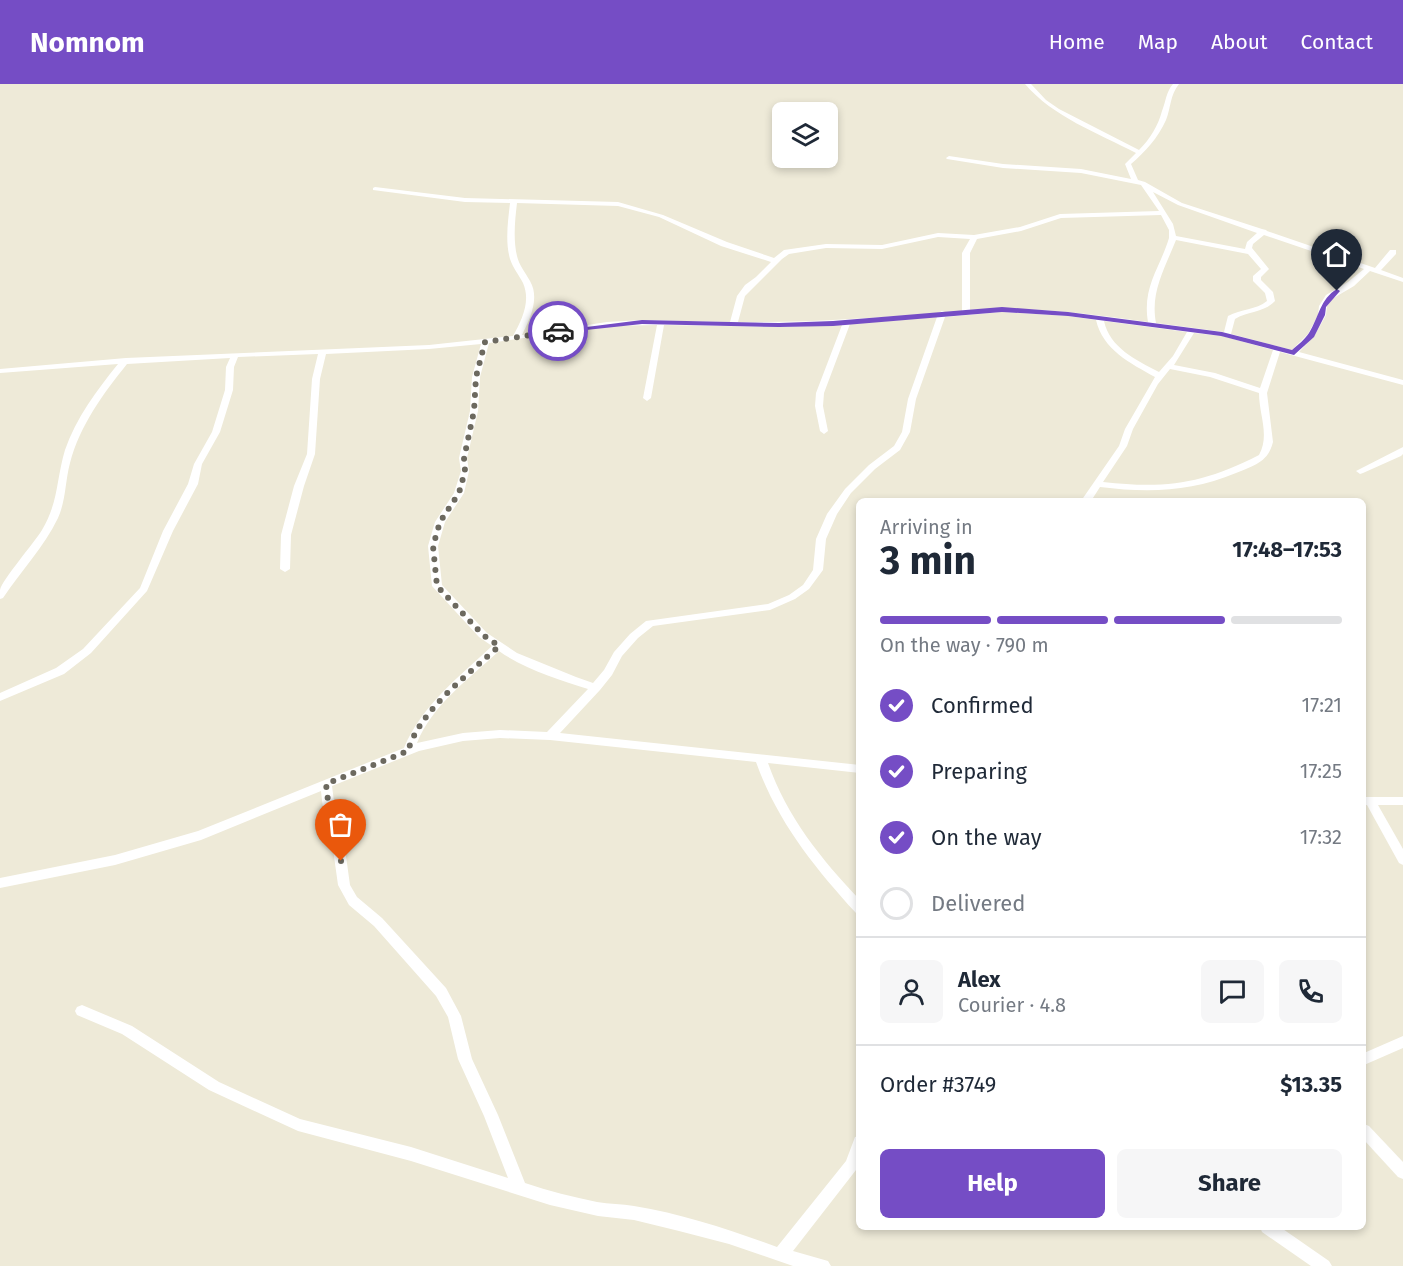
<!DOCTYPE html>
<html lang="en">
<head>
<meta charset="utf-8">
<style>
  body { margin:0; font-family:"Fira Sans",sans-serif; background:#f6f6f7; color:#1f2937; height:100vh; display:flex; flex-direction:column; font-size:22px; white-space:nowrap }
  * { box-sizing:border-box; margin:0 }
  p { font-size:20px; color:#747a83 }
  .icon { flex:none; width:33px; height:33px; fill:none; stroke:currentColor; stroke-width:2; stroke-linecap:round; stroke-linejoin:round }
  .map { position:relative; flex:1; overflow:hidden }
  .drawer { position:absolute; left:856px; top:414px; width:510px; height:732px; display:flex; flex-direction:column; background:#fff; border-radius:9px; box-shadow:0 3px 9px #0003 }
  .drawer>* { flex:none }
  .buttons { position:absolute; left:772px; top:18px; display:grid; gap:12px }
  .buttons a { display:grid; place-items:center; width:66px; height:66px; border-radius:9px; background:#fff; box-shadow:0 3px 9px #0003; font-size:30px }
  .pin { position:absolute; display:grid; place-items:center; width:51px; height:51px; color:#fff; margin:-62px -26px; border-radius:50% 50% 50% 0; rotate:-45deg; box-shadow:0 0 6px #0007 }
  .pin .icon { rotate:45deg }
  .courier { position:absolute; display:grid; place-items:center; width:60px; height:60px; margin:-30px; border:4px solid #754dc5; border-radius:50%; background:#fff; color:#222; box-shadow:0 2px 8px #0007 }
  .summary em { font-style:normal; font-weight:700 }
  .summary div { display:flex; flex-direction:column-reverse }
  .summary { display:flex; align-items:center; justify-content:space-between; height:102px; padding:0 24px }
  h1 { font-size:39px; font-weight:700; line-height:45px }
  .bar { display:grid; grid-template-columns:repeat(4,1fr); gap:9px 6px; align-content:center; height:72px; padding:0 24px }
  .bar i { height:8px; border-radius:4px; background:#e0e1e3 }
  .bar .selected { background:#754dc5 }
  .bar p { grid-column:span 4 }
  .line { display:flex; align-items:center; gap:15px; padding:0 24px; border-top:2px solid #e0e1e3 }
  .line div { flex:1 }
  .round { display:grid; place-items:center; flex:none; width:63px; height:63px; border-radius:9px; background:#f6f6f7 }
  ol { padding:0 24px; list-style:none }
  li { display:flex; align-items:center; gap:18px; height:66px }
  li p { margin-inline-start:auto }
  li .icon { padding:6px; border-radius:50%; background:#754dc5; color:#fff; stroke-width:4 }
  li:last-child { color:#747a83 }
  li i { width:33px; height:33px; border:3px solid #e0e1e3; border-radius:50% }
  .primary-button { display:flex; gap:12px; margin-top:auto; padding:12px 24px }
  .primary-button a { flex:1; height:69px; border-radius:9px; background:#754dc5; color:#fff; font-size:24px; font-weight:700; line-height:69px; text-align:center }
  .primary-button a+a { background:#f6f6f7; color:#1f2937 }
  header { display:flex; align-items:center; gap:36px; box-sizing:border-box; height:84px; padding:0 30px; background:#754dc5; color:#fff }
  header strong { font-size:28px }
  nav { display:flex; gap:33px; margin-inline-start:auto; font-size:21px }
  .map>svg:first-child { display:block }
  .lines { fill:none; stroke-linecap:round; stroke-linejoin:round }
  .minor { fill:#fff; fill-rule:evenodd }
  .route { fill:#754dc5 }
  .done { stroke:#6c695f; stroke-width:6; stroke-dasharray:0 10.8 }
</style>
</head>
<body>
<header>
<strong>Nomnom</strong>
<nav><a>Home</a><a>Map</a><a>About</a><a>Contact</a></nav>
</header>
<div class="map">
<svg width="1403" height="1182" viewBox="0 0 1403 1182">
  <rect width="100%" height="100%" fill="#eeead8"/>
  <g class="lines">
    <g class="minor">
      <path d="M1025,0H1031L1046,16L1059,25L1139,66C1150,55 1158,42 1162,27C1166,17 1166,8 1173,0H1179C1170,11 1171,23 1166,36C1158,54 1145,68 1131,80L1138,96L1145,98L1182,119L1262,145L1266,146L1267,147L1375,184L1390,166H1396V170L1381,186L1403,194V198L1370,187L1354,202L1332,215L1327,222L1326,231L1315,251L1299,268L1403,296V301L1280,268L1267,309L1273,358C1268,378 1255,381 1236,389C1191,408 1148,409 1100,403L1091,417H1081L1119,362L1125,345L1155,293C1130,279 1103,266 1096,236L1068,232L1002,228L945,233L916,315L910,348L900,366L875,385L851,409L837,430L826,455L823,486L809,505L795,515L770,526L653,542L638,554L622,572L612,591L600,606L560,649L860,681V689L768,679C787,733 821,775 860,816V830L856,829C814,783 777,737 756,678L550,656L500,654L463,657L419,667L332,702L335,725L345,765L350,801L357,813L382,834L446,904L461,932L472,975L498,1031L525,1099C549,1107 573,1113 597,1118C609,1120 622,1120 634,1122C683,1130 731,1146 777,1163L846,1077L855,1053L860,1052V1078L856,1086L793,1167L828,1177L831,1182H793L729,1160L679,1147L634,1136L598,1132L550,1121L411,1077L298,1047L209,1006L122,950L77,931L75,927L77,923L82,921L132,942L219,998L300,1035L411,1063L508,1094L484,1032L458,975L448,933L436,912L374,842L349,821L338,801L333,765L323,725L321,707L201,756L115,781L0,804V794L115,771L198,747L404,664C422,621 459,593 492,562L479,553L432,502L428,462L435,438L454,409L461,387L459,374L470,327L472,293L481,260L429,265L326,270L320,295L315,370L304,402L291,451L290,485L285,488L280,485L281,451L294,402L307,370L312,295L318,270L238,273L234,283L233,306L220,348L202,380L198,400L173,447L147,507L91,569L64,590L0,617V609L56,584L83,565L140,504L163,447L188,400L194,380L212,348L225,306L226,283L230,274L127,280C103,310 80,341 70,379C65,398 66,416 58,434C44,463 21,487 3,514L0,515C0,512 0,509 0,506C2,496 34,459 42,446C59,417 56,396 65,366C76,334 97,306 118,280L0,289V285L126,274L429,261L513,252C522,236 531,217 523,199C519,191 513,184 510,175C505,157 508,137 510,119L465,118L373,106V104L375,103L465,114L618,118L663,131L727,158L774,174L784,166L826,160L882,161L938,149L974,151L1020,143L1060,130L1159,127L1141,101L1081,89L1003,84L947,75L946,74L949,72L1003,80L1081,85L1131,95L1125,80L1136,69C1098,49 1053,33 1025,0ZM1153,108L1178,121L1257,149L1247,158L1245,165L1176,152L1173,140ZM517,119L618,122L659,133L721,162L771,178L756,193L745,201L737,212L730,238L642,236L607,238L522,251C530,235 540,214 530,197C525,188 519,181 517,172C513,155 515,136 517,119ZM1161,131L1169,146V154C1160,184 1142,203 1148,238C1089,230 1030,222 970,226V169L977,155L1021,147L1061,134ZM1264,151L1364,185L1348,198L1326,211L1319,222L1318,231L1308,250L1292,266L1231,250L1235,235C1248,227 1264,229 1275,217L1273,208L1261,196V193L1269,185L1252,164L1253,160ZM938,153L970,155L962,169V227L945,228L942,227L938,229C872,234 805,239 738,238L745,212L782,175L789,170L826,164L882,165ZM1176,156L1248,170L1261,185L1253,192V197L1265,209L1267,217C1256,226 1241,225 1228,232L1224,248L1156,239C1150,208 1165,184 1176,156ZM937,233L908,315L902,348L894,362L869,381L845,405L827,430L816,455L813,486L803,501L789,511L768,520L646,537L630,550L614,568L604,586L593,599L576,593L517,569L487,549L442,501L438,462L445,438L464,409L469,387L467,374L478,327L480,293L489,259L607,242L657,241L643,314L647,317L651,314L664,241L779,243L842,241L816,309L815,322L820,347L824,350L828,347L823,322L824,309L850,240ZM1104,237L1187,248L1173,272L1159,288C1136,276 1110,264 1104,237ZM1194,249L1222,252L1273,266L1260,304L1215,289L1174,281ZM1170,285L1210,293L1259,309C1259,331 1270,351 1259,371C1202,400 1166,405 1103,398L1127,362L1133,345L1158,300ZM499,567C524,585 560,596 588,605L547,648L500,646L463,649L417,659C432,621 470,594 499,567Z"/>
      <path d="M1403,363V370L1401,372L1363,389L1360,390L1356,387Z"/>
      <path d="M1364,713H1403V721H1378L1403,765V781L1399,779L1367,721H1364Z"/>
      <path d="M1403,952V964L1364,981V969Z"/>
      <path d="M1364,1040L1369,1042L1403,1078V1095L1398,1093L1364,1056Z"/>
      <path d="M1260,1143H1280L1329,1177L1332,1182H1311L1262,1148Z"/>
    </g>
  </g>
  <path class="route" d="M1337,205L1340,207L1326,223L1325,231L1314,253L1294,271L1221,252L1068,232L1002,228L833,242L779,243L642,240L558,249L555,247L642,236L779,239L833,237L1002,223L1068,228L1222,248L1292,266C1298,261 1305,255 1309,249C1319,233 1320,215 1337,205Z"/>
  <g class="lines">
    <path class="done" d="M341,777L329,725L326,700L408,667C419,627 469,590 499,562L483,551L437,502L433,462L440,438L459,409L465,387L464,374L474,327L476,293L485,258L558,247"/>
  </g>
</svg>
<div class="buttons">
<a><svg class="icon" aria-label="layers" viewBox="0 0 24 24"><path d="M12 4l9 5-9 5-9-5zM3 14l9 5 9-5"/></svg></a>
</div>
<div class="pin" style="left:341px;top:777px;background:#ea580c"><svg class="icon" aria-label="bag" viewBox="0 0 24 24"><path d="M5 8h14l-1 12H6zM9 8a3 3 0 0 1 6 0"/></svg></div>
<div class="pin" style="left:1337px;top:207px;background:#1f2937"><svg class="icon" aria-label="home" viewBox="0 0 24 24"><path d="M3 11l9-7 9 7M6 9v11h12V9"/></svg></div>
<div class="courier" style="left:558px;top:247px"><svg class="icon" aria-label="car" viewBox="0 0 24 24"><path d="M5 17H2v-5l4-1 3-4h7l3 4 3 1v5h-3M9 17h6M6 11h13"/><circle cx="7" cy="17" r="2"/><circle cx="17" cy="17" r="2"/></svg></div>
<section class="drawer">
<div class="summary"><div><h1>3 min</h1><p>Arriving in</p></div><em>17:48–17:53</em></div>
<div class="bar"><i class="selected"></i><i class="selected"></i><i class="selected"></i><i></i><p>On the way · 790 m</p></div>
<ol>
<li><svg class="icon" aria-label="check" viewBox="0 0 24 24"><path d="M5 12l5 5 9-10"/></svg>Confirmed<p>17:21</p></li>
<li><svg class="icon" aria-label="check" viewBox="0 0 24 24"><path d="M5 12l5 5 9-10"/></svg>Preparing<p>17:25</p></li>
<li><svg class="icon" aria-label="check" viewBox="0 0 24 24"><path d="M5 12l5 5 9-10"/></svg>On the way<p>17:32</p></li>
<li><i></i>Delivered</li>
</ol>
<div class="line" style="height:108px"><a class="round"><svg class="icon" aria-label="person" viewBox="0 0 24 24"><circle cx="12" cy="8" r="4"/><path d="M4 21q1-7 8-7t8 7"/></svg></a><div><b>Alex</b><p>Courier · 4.8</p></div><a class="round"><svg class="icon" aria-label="chat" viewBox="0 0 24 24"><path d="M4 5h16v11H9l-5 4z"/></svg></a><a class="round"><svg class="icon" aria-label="phone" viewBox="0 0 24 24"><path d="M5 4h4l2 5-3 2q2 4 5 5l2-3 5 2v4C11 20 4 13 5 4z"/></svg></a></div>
<div class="line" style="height:78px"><div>Order #3749</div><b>$13.35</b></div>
<div class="primary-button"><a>Help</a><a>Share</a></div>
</section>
</div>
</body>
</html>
